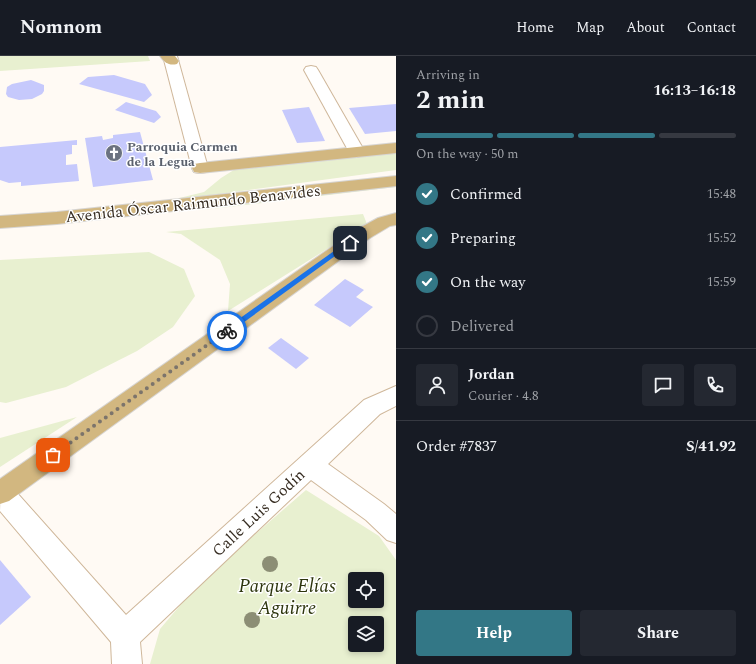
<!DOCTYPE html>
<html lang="en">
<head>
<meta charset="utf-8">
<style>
  body { margin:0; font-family:Spectral,serif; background:#242831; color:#f1f3f6; height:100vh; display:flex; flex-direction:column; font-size:15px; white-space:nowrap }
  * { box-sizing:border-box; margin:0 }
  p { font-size:13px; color:#9ea1a6 }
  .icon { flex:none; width:22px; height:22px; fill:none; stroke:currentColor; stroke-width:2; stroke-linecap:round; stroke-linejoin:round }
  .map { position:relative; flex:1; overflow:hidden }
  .sheet { display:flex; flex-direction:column; background:#171b24; width:360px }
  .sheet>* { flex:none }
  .controls { position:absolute; left:348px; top:516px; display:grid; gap:8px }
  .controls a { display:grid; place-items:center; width:36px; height:36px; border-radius:4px; background:#171b24; box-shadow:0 2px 6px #0003; font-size:20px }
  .pin { position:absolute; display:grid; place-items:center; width:34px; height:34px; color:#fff; margin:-17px; border-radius:8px; box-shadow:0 2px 6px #0006 }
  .courier { position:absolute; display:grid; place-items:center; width:40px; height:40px; margin:-20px; border:3px solid #1a73e8; border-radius:50%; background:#fff; color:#222; box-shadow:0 1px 5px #0007 }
  .head em { font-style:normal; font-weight:700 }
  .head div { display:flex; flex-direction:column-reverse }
  .head { display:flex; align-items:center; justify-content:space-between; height:68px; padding:0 20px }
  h1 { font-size:26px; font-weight:700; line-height:30px }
  .bar { display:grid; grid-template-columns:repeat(4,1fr); gap:6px 4px; align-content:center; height:48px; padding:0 20px }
  .bar i { height:5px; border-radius:3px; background:#363941 }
  .bar .active { background:#337786 }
  .bar p { grid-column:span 4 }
  .line { display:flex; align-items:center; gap:10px; padding:0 20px; border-top:1px solid #363941 }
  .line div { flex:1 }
  .round { display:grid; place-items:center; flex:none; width:42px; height:42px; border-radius:4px; background:#242831 }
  ol { padding:0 20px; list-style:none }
  li { display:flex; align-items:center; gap:12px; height:44px }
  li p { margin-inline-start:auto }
  li .icon { padding:4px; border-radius:50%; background:#337786; color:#fff; stroke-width:4 }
  li:last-child { color:#9ea1a6 }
  li i { width:22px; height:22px; border:2px solid #363941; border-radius:50% }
  .cta { display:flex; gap:8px; margin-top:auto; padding:8px 20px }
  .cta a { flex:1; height:46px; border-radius:4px; background:#337786; color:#fff; font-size:16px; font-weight:700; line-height:46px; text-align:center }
  .cta a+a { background:#242831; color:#f1f3f6 }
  header { display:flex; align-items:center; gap:24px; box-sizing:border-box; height:56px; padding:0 20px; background:#171b24; border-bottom:1px solid #363941 }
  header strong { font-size:19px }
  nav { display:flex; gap:22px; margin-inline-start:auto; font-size:14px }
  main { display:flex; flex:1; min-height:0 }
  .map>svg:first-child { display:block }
  .green { fill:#e8f0d0; fill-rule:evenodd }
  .building { fill:#c6c9fc }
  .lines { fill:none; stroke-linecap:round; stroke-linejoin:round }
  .minor-casing { stroke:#cfb79a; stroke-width:2 }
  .major-casing { stroke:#d7d5d3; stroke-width:2 }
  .minor { fill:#fff; fill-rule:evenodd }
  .major { fill:#d2b780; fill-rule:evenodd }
  .tree { fill:#8c8e75 }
  .route { fill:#1a73e8 }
  .done { stroke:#7c746b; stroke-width:4; stroke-dasharray:0 7.2 }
  .labels { text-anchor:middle; stroke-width:3; stroke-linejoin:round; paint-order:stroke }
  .far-worship-label { font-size:13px; font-weight:bold; fill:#5b616d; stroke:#fff; text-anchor:start }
  .street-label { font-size:16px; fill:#362c21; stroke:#fff }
  .near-park-label { font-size:19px; font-style:italic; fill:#2d350d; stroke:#fff }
</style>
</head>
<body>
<header>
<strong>Nomnom</strong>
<nav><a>Home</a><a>Map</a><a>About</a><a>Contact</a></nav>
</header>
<main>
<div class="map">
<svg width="396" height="608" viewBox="0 0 396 608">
  <rect width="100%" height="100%" fill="#fffaf4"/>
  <g class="green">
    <path d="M0,0H148L150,5L0,15Z"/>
    <path d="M396,97V114L167,145L204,136L221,122L237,112Z"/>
    <path d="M396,128V131L203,154Z"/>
    <path d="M363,158L367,168L228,255L230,228L220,204L181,178L166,176Z"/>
    <path d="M149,196L184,213L195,240L173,271L137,295L66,331L6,347L0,346V204Z"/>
    <path d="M77,361L0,411V382Z"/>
    <path d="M306,434L379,480L396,504V608H150L160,573L200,526ZM355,523H377V545H355ZM355,567H377V589H355Z"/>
  </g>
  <g class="building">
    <path d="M114,19L145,28L152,39L144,46L79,28L88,21Z"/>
    <path d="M31,24L44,29V35L42,38L32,43L19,44L8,41L6,38L7,31L12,28Z"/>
    <path d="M126,46L156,55L161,61L154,67L115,54Z"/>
    <path d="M396,48V75L365,78L349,52Z"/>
    <path d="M309,51L325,85L297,87L282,54Z"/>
    <path d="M140,76L153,124L93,131L85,82L102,80L103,84L113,82V79Z"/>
    <path d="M77,84V89H72V98L66,99V109L77,108L79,125L21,130V126L9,127L0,124V91Z"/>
    <path d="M345,223L364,234L356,241L373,251L350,271L314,249Z"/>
    <path d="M281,282L309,302L296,313L268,292Z"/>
    <path d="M0,504L31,541L0,569Z"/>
  </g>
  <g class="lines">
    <g class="minor-casing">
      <g id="minor">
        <path d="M163,0H177L208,112L206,116L200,117L194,116L192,112Z"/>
        <path d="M311,10L316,11L318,14L365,96L363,99L357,101L351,99L349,96L304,14L306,11Z"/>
        <path d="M396,330V350L380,358L328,408L384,448L396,458V487L387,484L366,464L311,424L140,586L142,608H112L111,586L0,455L1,426L10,429L126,559L364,344Z"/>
      </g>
    </g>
    <g class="major-casing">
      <g id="major">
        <path d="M160,0H175L179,5L177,8C169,10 165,7 160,0Z"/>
        <path d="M396,87V97L200,117L194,116L192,112L194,108L200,107Z"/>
        <path d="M396,120V130L57,168L0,172V160L57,156Z"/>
        <path d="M396,157V169L390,170L370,182L9,445L0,448V423L356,174L378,162Z"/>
      </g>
    </g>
    <use href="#minor" class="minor"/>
    <use href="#major" class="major"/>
  </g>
  <g class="tree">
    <circle cx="270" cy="508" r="8"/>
    <circle cx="252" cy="564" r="8"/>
  </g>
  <path class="route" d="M348,185L353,187L229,277H225V273Z"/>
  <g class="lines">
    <path class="done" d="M53,399L227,275"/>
  </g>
  <defs>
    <g id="church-disc" transform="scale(0.9)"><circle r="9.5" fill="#6b7280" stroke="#fff"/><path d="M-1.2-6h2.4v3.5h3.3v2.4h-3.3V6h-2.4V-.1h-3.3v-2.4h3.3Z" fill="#fff"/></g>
  </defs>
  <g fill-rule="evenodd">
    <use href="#church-disc" x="114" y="97"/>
  </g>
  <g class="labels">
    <g class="far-worship-label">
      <text x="127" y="95">Parroquia Carmen<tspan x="127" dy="15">de la Legua</tspan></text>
    </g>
    <g class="street-label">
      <text transform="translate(193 147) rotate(-6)" y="6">Avenida Óscar Raimundo Benavides</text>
      <text transform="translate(258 456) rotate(-43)" y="6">Calle Luis Godín</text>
    </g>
    <g class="near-park-label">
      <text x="287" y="536">Parque Elías<tspan x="287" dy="22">Aguirre</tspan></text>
    </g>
  </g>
</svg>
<div class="controls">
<a><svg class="icon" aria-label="locate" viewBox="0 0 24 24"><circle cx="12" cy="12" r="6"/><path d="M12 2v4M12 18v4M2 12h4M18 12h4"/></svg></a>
<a><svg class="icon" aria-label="layers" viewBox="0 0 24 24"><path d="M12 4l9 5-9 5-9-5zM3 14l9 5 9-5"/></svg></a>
</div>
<div class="pin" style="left:53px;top:399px;background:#ea580c"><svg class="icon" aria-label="bag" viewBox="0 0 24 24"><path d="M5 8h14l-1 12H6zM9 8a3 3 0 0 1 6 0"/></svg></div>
<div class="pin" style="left:350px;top:187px;background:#1f2937"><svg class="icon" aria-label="home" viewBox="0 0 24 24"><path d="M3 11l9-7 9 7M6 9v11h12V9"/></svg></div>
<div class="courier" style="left:227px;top:275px"><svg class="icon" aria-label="bike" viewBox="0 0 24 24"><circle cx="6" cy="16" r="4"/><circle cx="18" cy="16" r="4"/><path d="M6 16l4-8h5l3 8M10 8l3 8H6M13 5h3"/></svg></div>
</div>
<section class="sheet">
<div class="head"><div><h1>2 min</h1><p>Arriving in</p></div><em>16:13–16:18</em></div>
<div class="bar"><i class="active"></i><i class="active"></i><i class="active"></i><i></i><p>On the way · 50 m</p></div>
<ol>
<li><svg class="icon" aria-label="check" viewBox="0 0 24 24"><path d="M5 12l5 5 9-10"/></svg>Confirmed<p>15:48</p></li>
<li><svg class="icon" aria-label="check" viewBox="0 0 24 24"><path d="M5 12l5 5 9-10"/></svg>Preparing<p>15:52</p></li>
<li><svg class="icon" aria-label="check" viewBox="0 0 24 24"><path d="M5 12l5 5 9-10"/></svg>On the way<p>15:59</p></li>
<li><i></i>Delivered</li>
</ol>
<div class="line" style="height:72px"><a class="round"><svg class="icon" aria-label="person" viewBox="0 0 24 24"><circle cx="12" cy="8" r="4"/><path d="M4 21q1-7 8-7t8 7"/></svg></a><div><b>Jordan</b><p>Courier · 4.8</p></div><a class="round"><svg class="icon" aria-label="chat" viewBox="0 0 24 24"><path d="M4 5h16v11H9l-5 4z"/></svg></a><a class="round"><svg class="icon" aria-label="phone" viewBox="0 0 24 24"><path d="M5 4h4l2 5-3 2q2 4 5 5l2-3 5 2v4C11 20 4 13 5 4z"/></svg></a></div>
<div class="line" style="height:52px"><div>Order #7837</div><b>S/41.92</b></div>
<div class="cta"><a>Help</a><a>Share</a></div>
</section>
</main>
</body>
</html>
